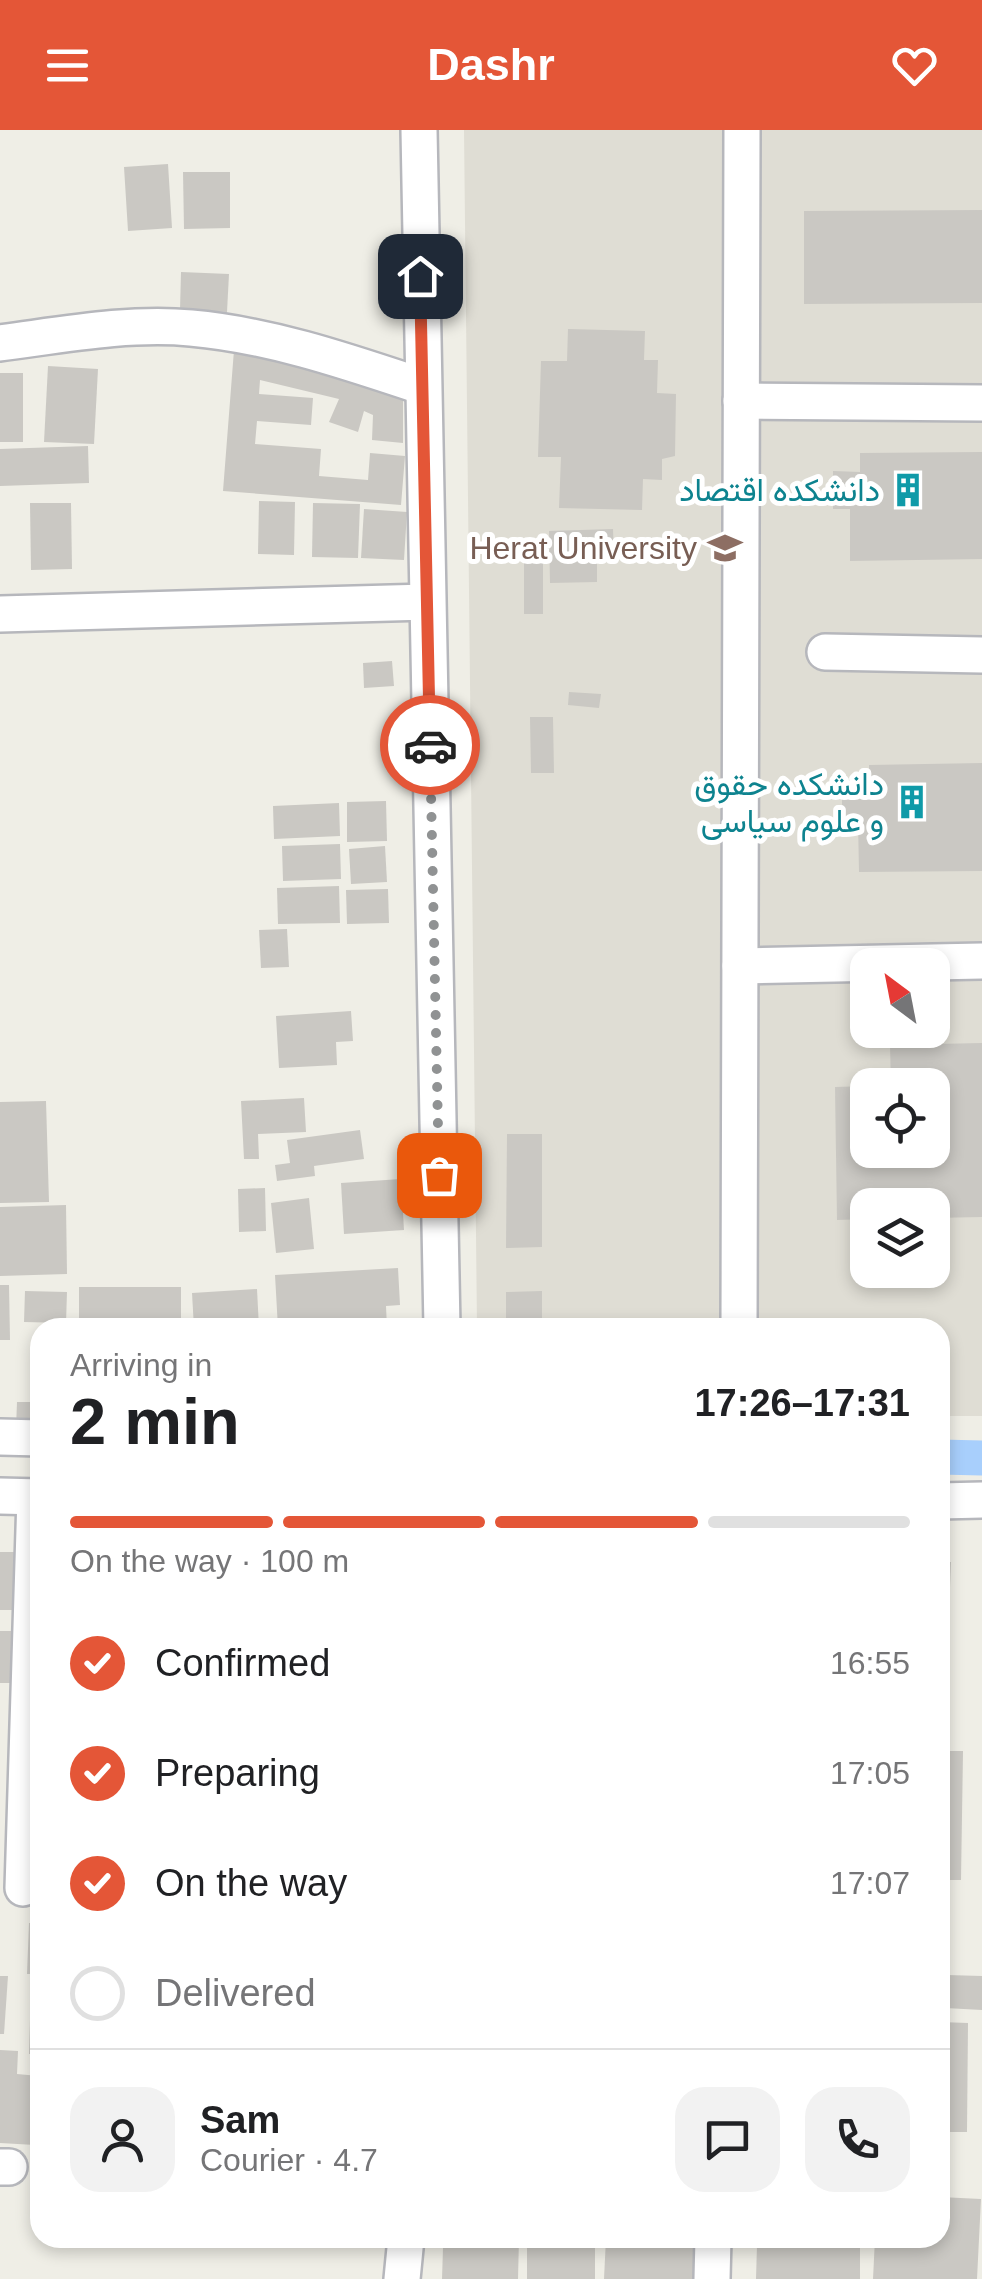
<!DOCTYPE html>
<html lang="en">
<head>
<meta charset="utf-8">
<style>
  body { margin:0; font-family:Arial,Vazirmatn,sans-serif; background:#f2f2f2; color:#202124; height:100vh; display:flex; flex-direction:column; font-size:38px; white-space:nowrap }
  * { box-sizing:border-box; margin:0 }
  p { font-size:32px; color:#757577 }
  .icon { flex:none; width:55px; height:55px; fill:none; stroke:currentColor; stroke-width:2; stroke-linecap:round; stroke-linejoin:round }
  .map { position:relative; flex:1; overflow:hidden }
  .panel { position:absolute; left:30px; top:1188px; width:920px; height:930px; display:flex; flex-direction:column; background:#fff; border-radius:30px; box-shadow:0 5px 15px #0003 }
  .panel>* { flex:none }
  .needle { width:65px; rotate:328deg }
  .controls { position:absolute; left:850px; top:818px; display:grid; gap:20px }
  .controls a { display:grid; place-items:center; width:100px; height:100px; border-radius:20px; background:#fff; box-shadow:0 5px 15px #0003; font-size:50px }
  .pin { position:absolute; display:grid; place-items:center; width:85px; height:85px; color:#fff; margin:-42px; border-radius:20px; box-shadow:0 5px 15px #0006 }
  .courier { position:absolute; display:grid; place-items:center; width:100px; height:100px; margin:-50px; border:8px solid #e45637; border-radius:50%; background:#fff; color:#222; box-shadow:0 2px 12px #0007 }
  .summary em { font-style:normal; font-weight:800 }
  .summary div { display:flex; flex-direction:column-reverse }
  .summary { display:flex; align-items:center; justify-content:space-between; height:170px; padding:0 40px }
  h1 { font-size:65px; font-weight:800; line-height:75px }
  .bar { display:grid; grid-template-columns:repeat(4,1fr); gap:15px 10px; align-content:center; height:120px; padding:0 40px }
  .bar i { height:12px; border-radius:8px; background:#e0e0e0 }
  .bar .selected { background:#e45637 }
  .bar p { grid-column:span 4 }
  .line { display:flex; align-items:center; gap:25px; padding:0 40px; border-top:2px solid #e0e0e0 }
  .line div { flex:1 }
  .round { display:grid; place-items:center; flex:none; width:105px; height:105px; border-radius:30px; background:#f2f2f2 }
  ol { padding:0 40px; list-style:none }
  li { display:flex; align-items:center; gap:30px; height:110px }
  li p { margin-inline-start:auto }
  li .icon { padding:10px; border-radius:50%; background:#e45637; color:#fff; stroke-width:4 }
  li:last-child { color:#757577 }
  li i { width:55px; height:55px; border:5px solid #e0e0e0; border-radius:50% }
  header { display:flex; justify-content:space-between; align-items:center; height:130px; padding:0 40px; background:#e45637; color:#fff; font-size:45px; font-weight:800 }
  .map>svg:first-child { display:block }
  .education { fill:#dfddd4; fill-rule:evenodd }
  .lines { fill:none; stroke-linecap:round; stroke-linejoin:round }
  .canal { stroke:#a8cffc; stroke-width:35 }
  .building { fill:#cac8c3 }
  .minor-casing { stroke:#b6b7bc; stroke-width:40 }
  .minor { stroke:#fff; stroke-width:35 }
  .done { stroke:#909293; stroke-width:10; stroke-dasharray:0 18 }
  .route { stroke:#e45637; stroke-width:12 }
  .labels { text-anchor:middle; stroke-width:10; stroke-linejoin:round; paint-order:stroke }
  .culture-label { font-size:32px; fill:#0d838f; stroke:#fff; text-anchor:end }
  .education-label { font-size:32px; fill:#785e54; stroke:#fff; text-anchor:end }
</style>
</head>
<body>
<header><svg class="icon" aria-label="menu" viewBox="0 0 24 24"><path d="M4 6h16M4 12h16M4 18h16"/></svg>Dashr<svg class="icon" aria-label="heart" viewBox="0 0 24 24"><path d="M12 20l-8-8c-3-5 5-10 8-4 3-6 11-1 8 4z"/></svg></header>
<div class="map">
<svg width="982" height="2149" viewBox="0 0 982 2149">
  <rect width="100%" height="100%" fill="#efeee6"/>
  <path class="education" d="M464,0H982V1286H940V1198L477,1197ZM868,835H932V900H868ZM868,955H932V1020H868ZM868,1075H932V1140H868Z"/>
  <g class="lines">
    <path class="canal" d="M940,1327L982,1328"/>
  </g>
  <g class="building">
    <path d="M168,34L172,98L128,101L124,37Z"/>
    <path d="M183,42H230V98L184,99Z"/>
    <path d="M982,80V173L804,174V81Z"/>
    <path d="M181,142L229,144L227,182L180,180Z"/>
    <path d="M568,199L645,201L644,230H658L657,263L676,264L675,326L662,329V350L643,349L642,380L559,378L561,327H538L541,231H567Z"/>
    <path d="M234,220L336,244L403,268V313L372,310L373,285L364,281L358,302L329,292L339,269L260,250L259,264L313,268L311,295L257,291L255,314L321,319L319,346L368,350L370,323L405,326L401,375L223,361Z"/>
    <path d="M48,236L98,239L94,314L44,312Z"/>
    <rect x="0" y="243" width="23" height="69"/>
    <path d="M88,316L89,353L0,356V319Z"/>
    <path d="M982,322V429L850,431V379H833V341L860,342V323Z"/>
    <path d="M259,371L295,372L294,425L258,424Z"/>
    <path d="M30,373H71L72,439L31,440Z"/>
    <path d="M313,373L360,374L358,428L312,427Z"/>
    <path d="M364,379L407,382L404,430L361,428Z"/>
    <path d="M613,399L614,428L597,429V452L550,453L549,401Z"/>
    <rect x="524" y="430" width="19" height="54"/>
    <path d="M392,531L394,556L364,558L363,533Z"/>
    <path d="M569,562L601,564L599,578L568,575Z"/>
    <path d="M530,587H553L554,643H531Z"/>
    <path d="M982,633V741L859,742L858,691H842V653H869V635Z"/>
    <path d="M386,671L387,711L347,712V672Z"/>
    <path d="M339,673L340,706L274,709L273,676Z"/>
    <path d="M340,714L341,749L283,751L282,716Z"/>
    <path d="M385,716L387,752L351,754L349,719Z"/>
    <path d="M339,756L340,793L278,794L277,758Z"/>
    <path d="M388,759L389,793L347,794L346,760Z"/>
    <path d="M287,799L289,837L261,838L259,800Z"/>
    <path d="M351,881L353,911L336,912L337,935L279,938L276,886Z"/>
    <path d="M982,913V1087L932,1088V1075H868V1089L837,1090L835,957L868,956V1020H932V955H891L890,915Z"/>
    <path d="M304,968L306,1002L258,1004L259,1029H244L241,971Z"/>
    <path d="M46,971L49,1072L0,1073V972Z"/>
    <path d="M360,1000L364,1029L314,1036L315,1046L277,1051L275,1035L290,1033L287,1010Z"/>
    <path d="M507,1004H542V1117L506,1118Z"/>
    <path d="M401,1049L404,1100L344,1104L341,1053Z"/>
    <path d="M265,1058L266,1101L239,1102L238,1059Z"/>
    <path d="M309,1068L314,1119L276,1123L271,1073Z"/>
    <path d="M66,1075L67,1144L0,1146V1077Z"/>
    <path d="M398,1138L400,1175L386,1176L387,1198H278L275,1145Z"/>
    <path d="M0,1155H9L10,1210H0Z"/>
    <path d="M79,1157H181V1191H163V1198H79Z"/>
    <path d="M257,1159L259,1198H194L192,1163Z"/>
    <path d="M25,1161L67,1162L66,1193L24,1192Z"/>
    <path d="M542,1161V1198H506V1162Z"/>
    <path d="M17,1272H40V1298H16Z"/>
    <rect x="0" y="1422" width="19" height="58"/>
    <path d="M940,1432H951L945,1583L940,1582Z"/>
    <rect x="0" y="1501" width="11" height="52"/>
    <path d="M940,1621H963L961,1750H940Z"/>
    <path d="M29,1793H40V1844H27Z"/>
    <path d="M947,1845L982,1846V1880L945,1878Z"/>
    <path d="M0,1846H8L4,1904H0Z"/>
    <path d="M31,1856H40V1924H29Z"/>
    <path d="M940,1892L968,1893L967,2002H940Z"/>
    <path d="M0,1920L18,1921L17,1944L39,1946L35,2015L0,2013Z"/>
    <path d="M940,2067L981,2069L977,2149H873L875,2108H940Z"/>
    <path d="M437,2108H519L518,2149H442L443,2118H436Z"/>
    <rect x="527" y="2108" width="68" height="41"/>
    <path d="M606,2108H697L695,2149H604Z"/>
    <path d="M757,2115L860,2117V2149H756Z"/>
  </g>
  <g class="lines">
    <g class="minor-casing">
      <g id="minor">
        <path d="M419,0L442,1198"/>
        <path d="M0,213C61,205 129,192 191,198C270,205 346,231 421,256"/>
        <path d="M741,271L982,273"/>
        <path d="M0,484L427,472"/>
        <path d="M825,522L982,525"/>
        <path d="M740,836L982,831"/>
        <path d="M739,1198L742,0"/>
        <path d="M0,1307L40,1308"/>
        <path d="M0,1366L40,1367"/>
        <path d="M940,1371L982,1370"/>
        <path d="M23,1758L35,1367"/>
        <path d="M0,2037H9"/>
        <path d="M402,2149L406,2108"/>
        <path d="M712,2149L713,2108"/>
      </g>
    </g>
    <use href="#minor" class="minor"/>
  </g>
  <g class="lines">
    <path class="done" d="M430,615L439,1045"/>
    <path class="route" d="M420,146L430,615"/>
  </g>
  <defs>
    <g id="building-bare" transform="scale(2.7)"><path d="M-4-6H4V6H1V3H-1V6H-4ZM-2.5-4.3h1.7v1.8h-1.7ZM.8-4.3h1.7v1.8H.8ZM-2.5-1h1.7V.8h-1.7ZM.8-1h1.7V.8H.8Z" fill="#0f9aa8" stroke="#fff" stroke-width="2.5" paint-order="stroke"/></g>
    <g id="university-bare" transform="scale(2.7)"><path d="M0-5L7-2L0 1L-7-2ZM-4 1L0 2.5L4 1V4Q0 6-4 4Z" fill="#8d6e63" stroke="#fff" stroke-width="2.5" paint-order="stroke"/></g>
  </defs>
  <g fill-rule="evenodd">
    <use href="#building-bare" x="908" y="360"/>
    <use href="#university-bare" x="725" y="418"/>
    <use href="#building-bare" x="912" y="672"/>
  </g>
  <g class="labels">
    <g class="culture-label">
      <text x="880" y="371">دانشکده اقتصاد</text>
      <text x="884" y="665">دانشکده حقوق<tspan x="884" dy="37">و علوم سیاسی</tspan></text>
    </g>
    <g class="education-label">
      <text x="697" y="429">Herat University</text>
    </g>
  </g>
</svg>
<div class="controls">
<a><svg class="needle" viewBox="-14 -14 28 28"><path d="M0-13l5 13h-10z" fill="#e53935"/><path d="M0 13l5-13h-10z" fill="#757577"/></svg></a>
<a><svg class="icon" aria-label="locate" viewBox="0 0 24 24"><circle cx="12" cy="12" r="6"/><path d="M12 2v4M12 18v4M2 12h4M18 12h4"/></svg></a>
<a><svg class="icon" aria-label="layers" viewBox="0 0 24 24"><path d="M12 4l9 5-9 5-9-5zM3 14l9 5 9-5"/></svg></a>
</div>
<div class="pin" style="left:439px;top:1045px;background:#ea580c"><svg class="icon" aria-label="bag" viewBox="0 0 24 24"><path d="M5 8h14l-1 12H6zM9 8a3 3 0 0 1 6 0"/></svg></div>
<div class="pin" style="left:420px;top:146px;background:#1f2937"><svg class="icon" aria-label="home" viewBox="0 0 24 24"><path d="M3 11l9-7 9 7M6 9v11h12V9"/></svg></div>
<div class="courier" style="left:430px;top:615px"><svg class="icon" aria-label="car" viewBox="0 0 24 24"><path d="M5 17H2v-5l4-1 3-4h7l3 4 3 1v5h-3M9 17h6M6 11h13"/><circle cx="7" cy="17" r="2"/><circle cx="17" cy="17" r="2"/></svg></div>
<section class="panel">
<div class="summary"><div><h1>2 min</h1><p>Arriving in</p></div><em>17:26–17:31</em></div>
<div class="bar"><i class="selected"></i><i class="selected"></i><i class="selected"></i><i></i><p>On the way · 100 m</p></div>
<ol>
<li><svg class="icon" aria-label="check" viewBox="0 0 24 24"><path d="M5 12l5 5 9-10"/></svg>Confirmed<p>16:55</p></li>
<li><svg class="icon" aria-label="check" viewBox="0 0 24 24"><path d="M5 12l5 5 9-10"/></svg>Preparing<p>17:05</p></li>
<li><svg class="icon" aria-label="check" viewBox="0 0 24 24"><path d="M5 12l5 5 9-10"/></svg>On the way<p>17:07</p></li>
<li><i></i>Delivered</li>
</ol>
<div class="line" style="height:180px"><a class="round"><svg class="icon" aria-label="person" viewBox="0 0 24 24"><circle cx="12" cy="8" r="4"/><path d="M4 21q1-7 8-7t8 7"/></svg></a><div><b>Sam</b><p>Courier · 4.7</p></div><a class="round"><svg class="icon" aria-label="chat" viewBox="0 0 24 24"><path d="M4 5h16v11H9l-5 4z"/></svg></a><a class="round"><svg class="icon" aria-label="phone" viewBox="0 0 24 24"><path d="M5 4h4l2 5-3 2q2 4 5 5l2-3 5 2v4C11 20 4 13 5 4z"/></svg></a></div>
</section>
</div>
</body>
</html>
